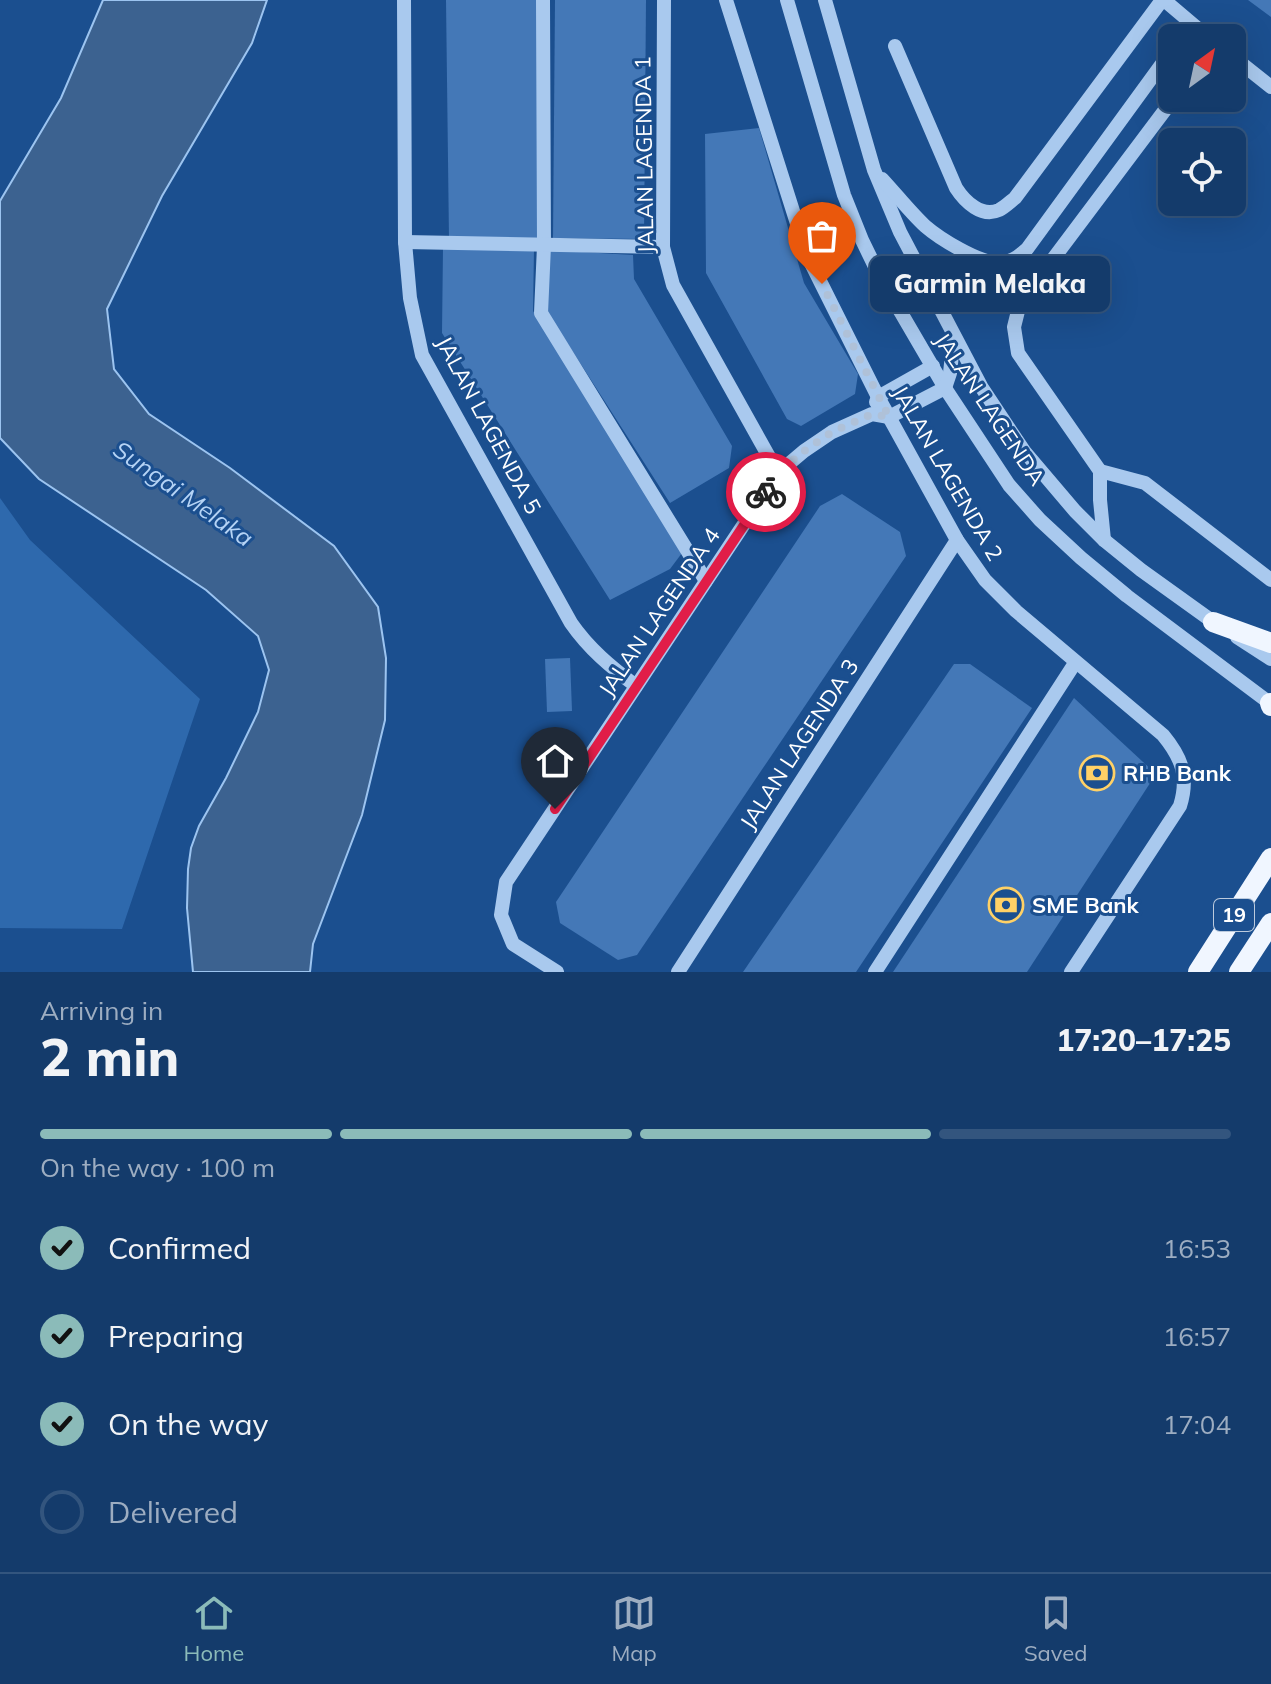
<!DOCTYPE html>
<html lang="en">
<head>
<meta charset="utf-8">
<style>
  body { margin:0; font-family:Mulish,sans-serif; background:#1d4271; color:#f1f3f6; height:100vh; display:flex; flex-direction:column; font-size:30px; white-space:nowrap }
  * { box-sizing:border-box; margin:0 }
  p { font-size:26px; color:#9dadc1 }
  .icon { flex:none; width:44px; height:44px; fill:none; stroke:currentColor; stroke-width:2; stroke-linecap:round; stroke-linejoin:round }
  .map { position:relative; height:972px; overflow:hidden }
  .sheet { display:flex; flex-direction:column; background:#143b6b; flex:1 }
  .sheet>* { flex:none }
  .needle { width:52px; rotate:33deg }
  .tools { position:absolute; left:1158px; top:24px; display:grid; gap:16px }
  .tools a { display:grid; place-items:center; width:88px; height:88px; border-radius:12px; background:#143b6b; box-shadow:0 8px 32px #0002,0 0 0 2px #33557e; font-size:40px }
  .pin { position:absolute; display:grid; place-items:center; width:68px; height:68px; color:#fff; margin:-82px -34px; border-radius:50% 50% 50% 0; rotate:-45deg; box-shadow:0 0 8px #0007 }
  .pin .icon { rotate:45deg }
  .courier { position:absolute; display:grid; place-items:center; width:80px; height:80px; margin:-40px; border:6px solid #e11d48; border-radius:50%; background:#fff; color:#222; box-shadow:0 2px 10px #0007 }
  .bubble { position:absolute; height:56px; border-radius:12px; background:#143b6b; box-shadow:0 8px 32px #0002,0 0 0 2px #33557e; font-size:26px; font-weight:800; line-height:56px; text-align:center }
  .summary em { font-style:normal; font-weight:800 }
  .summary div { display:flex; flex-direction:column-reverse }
  .summary { display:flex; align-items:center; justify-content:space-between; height:136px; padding:0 40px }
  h1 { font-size:52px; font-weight:800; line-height:60px }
  .bar { display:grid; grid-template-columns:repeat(4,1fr); gap:12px 8px; align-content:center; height:96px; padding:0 40px }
  .bar i { height:10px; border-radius:6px; background:#33557e }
  .bar .active { background:#8bbbb9 }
  .bar p { grid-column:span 4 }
  ol { padding:0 40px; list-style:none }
  li { display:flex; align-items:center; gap:24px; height:88px }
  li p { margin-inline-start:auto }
  li .icon { padding:8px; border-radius:50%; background:#8bbbb9; color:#111; stroke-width:4 }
  li:last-child { color:#9dadc1 }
  li i { width:44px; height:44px; border:4px solid #33557e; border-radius:50% }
  .tabs { display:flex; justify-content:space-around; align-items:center; height:112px; border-top:2px solid #33557e; background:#143b6b; font-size:22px; color:#9dadc1 }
  .tabs a { display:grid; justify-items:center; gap:4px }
  .tabs .active { color:#8bbbb9 }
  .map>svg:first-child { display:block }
  .green { fill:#2e69ad }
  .water { fill:#3c6290; stroke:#9cc4f0; stroke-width:2 }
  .building { fill:#4478b7 }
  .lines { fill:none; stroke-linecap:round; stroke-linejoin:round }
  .minor { stroke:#a9c9ee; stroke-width:14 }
  .major { stroke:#f0f6ff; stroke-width:20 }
  .done { stroke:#afc1d8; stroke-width:8; stroke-dasharray:0 14.4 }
  .route { stroke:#e11d48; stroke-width:10 }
  .labels { text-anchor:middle; stroke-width:6; stroke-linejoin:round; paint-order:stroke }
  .shield { fill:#1b4f8f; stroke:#bbcadd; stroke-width:2 }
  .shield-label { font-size:20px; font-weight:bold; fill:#fff }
  .street-label { font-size:22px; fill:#fff; stroke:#1b4f8f }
  .poi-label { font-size:22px; font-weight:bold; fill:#fff; stroke:#1b4f8f; text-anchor:start }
  .water-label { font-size:24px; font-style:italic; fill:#b5d3f5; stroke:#1b4f8f }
</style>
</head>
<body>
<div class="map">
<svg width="1271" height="972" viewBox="0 0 1271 972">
  <rect width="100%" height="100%" fill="#1b4f8f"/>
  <path class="green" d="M0,498L30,540L200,699L122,929L0,928Z"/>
  <path class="water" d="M103,0H267L252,43L162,196L107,309L114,369L149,414L230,468L334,546L378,607L386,658L385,720L362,815L313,944L310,972H193L187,908L188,869L191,848L199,826L226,778L258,712L269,670L258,636L206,590L39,479L0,438V201L61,98Z"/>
  <g class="building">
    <path d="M446,0H538L541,239L449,240Z"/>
    <path d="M555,0H646L644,239L553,238Z"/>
    <path d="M1248,0H1271V17Z"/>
    <path d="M759,128L804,283L858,374L855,394L801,426L787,419L706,273L705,134Z"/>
    <path d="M443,248L534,249L533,311L682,553L670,569L610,600L442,333Z"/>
    <path d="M548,250L633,255L634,279L732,446L729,468L670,503L548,313Z"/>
    <path d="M842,494L900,532L906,556L637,955L618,960L560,923L556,902L820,506Z"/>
    <path d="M570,658L572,711L547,712L545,659Z"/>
    <path d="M954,664H970L1032,708L856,972H743Z"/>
    <path d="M1074,698L1156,774L1027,972H893Z"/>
  </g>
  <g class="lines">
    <g class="minor">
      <path d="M404,0L405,242L410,298L422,355L571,623C589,649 611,667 636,686"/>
      <path d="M543,0L544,246L541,313L706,581"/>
      <path d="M664,0L663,247L673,285L778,473"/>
      <path d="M726,0L807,255L878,397L957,540L985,580L1016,611L1163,735C1182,758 1189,777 1180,806L1071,972"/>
      <path d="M787,0L844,195L862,240L879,275L945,388L1009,485L1040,520L1081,558L1127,596L1271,704"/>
      <path d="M825,0L874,170L900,232L982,388L1024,451L1075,511L1104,540L1141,570L1219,626"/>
      <path d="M1164,0L1209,38"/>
      <path d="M895,46L956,188C965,202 982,218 999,210C1005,207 1011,201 1015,198L1162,0"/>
      <path d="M1232,56L1271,87"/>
      <path d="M882,179C896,194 910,212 925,226C940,239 979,263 999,263C1011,263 1019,256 1027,249L1172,50"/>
      <path d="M405,242L663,247"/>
      <path d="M876,402L878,397L933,366"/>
      <path d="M1100,471L1145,483L1271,580"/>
      <path d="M1104,540L1100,500V471L1018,353L1014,327L1020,303L1174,98"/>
      <path d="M1237,637L1271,659"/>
      <path d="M557,972L513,944L501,915L506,882L778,473L804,451L832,432L872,414L889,417L945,388L950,373L954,336"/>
      <path d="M678,972L957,540"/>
      <path d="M875,972L1075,663"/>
    </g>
    <g class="major">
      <path d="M1213,622L1271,643"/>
      <path d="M1270,703L1271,706"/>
      <path d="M1198,972L1271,858"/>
      <path d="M1239,972L1271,923"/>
    </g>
  </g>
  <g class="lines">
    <path class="done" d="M766,492L778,473L804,451L832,432L872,414L889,417L822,284"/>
    <path class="route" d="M555,809L766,492"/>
  </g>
  <defs>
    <g id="bank-ring" transform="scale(1.8)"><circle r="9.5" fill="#1b4f8f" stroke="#ffd166" stroke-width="1.5"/><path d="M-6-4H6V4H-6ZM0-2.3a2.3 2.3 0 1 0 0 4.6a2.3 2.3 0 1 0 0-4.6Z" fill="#ffd166"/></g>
  </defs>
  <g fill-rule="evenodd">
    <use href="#bank-ring" x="1097" y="773"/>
    <use href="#bank-ring" x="1006" y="905"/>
  </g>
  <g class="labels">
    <rect class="shield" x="1214" y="899" width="40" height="32" rx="6"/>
    <g class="shield-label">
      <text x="1234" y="922">19</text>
    </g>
    <g class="street-label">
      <text transform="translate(644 155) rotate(-91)" y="8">JALAN LAGENDA 1</text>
      <text transform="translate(990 409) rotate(56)" y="8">JALAN LAGENDA</text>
      <text transform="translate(489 425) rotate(62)" y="8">JALAN LAGENDA 5</text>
      <text transform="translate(948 473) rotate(60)" y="8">JALAN LAGENDA 2</text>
      <text transform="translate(659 612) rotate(-56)" y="8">JALAN LAGENDA 4</text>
      <text transform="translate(799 744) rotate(-57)" y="8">JALAN LAGENDA 3</text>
    </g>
    <g class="poi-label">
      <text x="1123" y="781">RHB Bank</text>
      <text x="1032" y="913">SME Bank</text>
    </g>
    <g class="water-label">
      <text transform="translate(183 494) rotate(35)" y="8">Sungai Melaka</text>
    </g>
  </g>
</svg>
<div class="tools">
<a><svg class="needle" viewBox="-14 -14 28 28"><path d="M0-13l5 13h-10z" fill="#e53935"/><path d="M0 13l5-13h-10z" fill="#9dadc1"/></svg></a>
<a><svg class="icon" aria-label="locate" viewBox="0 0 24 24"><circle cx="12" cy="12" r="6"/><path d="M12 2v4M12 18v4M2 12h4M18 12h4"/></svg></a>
</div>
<div class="pin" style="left:822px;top:284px;background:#ea580c"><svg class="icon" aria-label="bag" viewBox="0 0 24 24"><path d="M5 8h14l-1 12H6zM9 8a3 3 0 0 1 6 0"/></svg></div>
<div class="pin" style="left:555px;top:809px;background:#1f2937"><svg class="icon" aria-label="home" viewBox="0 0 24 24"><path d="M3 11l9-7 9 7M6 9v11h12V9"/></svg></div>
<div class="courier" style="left:766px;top:492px"><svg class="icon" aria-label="bike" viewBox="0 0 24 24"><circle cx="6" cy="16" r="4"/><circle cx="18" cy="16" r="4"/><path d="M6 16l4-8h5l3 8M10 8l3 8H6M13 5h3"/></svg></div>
<div class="bubble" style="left:870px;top:256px;width:240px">Garmin Melaka</div>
</div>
<section class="sheet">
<div class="summary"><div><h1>2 min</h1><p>Arriving in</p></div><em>17:20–17:25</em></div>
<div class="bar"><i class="active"></i><i class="active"></i><i class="active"></i><i></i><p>On the way · 100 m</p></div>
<ol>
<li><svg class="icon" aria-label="check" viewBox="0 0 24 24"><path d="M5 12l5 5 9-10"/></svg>Confirmed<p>16:53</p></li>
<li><svg class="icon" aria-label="check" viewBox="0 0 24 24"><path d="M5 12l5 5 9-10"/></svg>Preparing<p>16:57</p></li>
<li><svg class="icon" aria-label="check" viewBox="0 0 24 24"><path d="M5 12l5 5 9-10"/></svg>On the way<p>17:04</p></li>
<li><i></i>Delivered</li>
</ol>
</section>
<nav class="tabs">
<a class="active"><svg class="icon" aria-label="home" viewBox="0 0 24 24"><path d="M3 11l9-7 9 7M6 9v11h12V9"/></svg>Home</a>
<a><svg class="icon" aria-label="map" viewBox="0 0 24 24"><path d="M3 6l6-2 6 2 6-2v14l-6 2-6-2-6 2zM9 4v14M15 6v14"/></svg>Map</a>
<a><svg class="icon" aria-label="saved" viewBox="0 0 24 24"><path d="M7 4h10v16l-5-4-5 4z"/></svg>Saved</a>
</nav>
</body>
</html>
